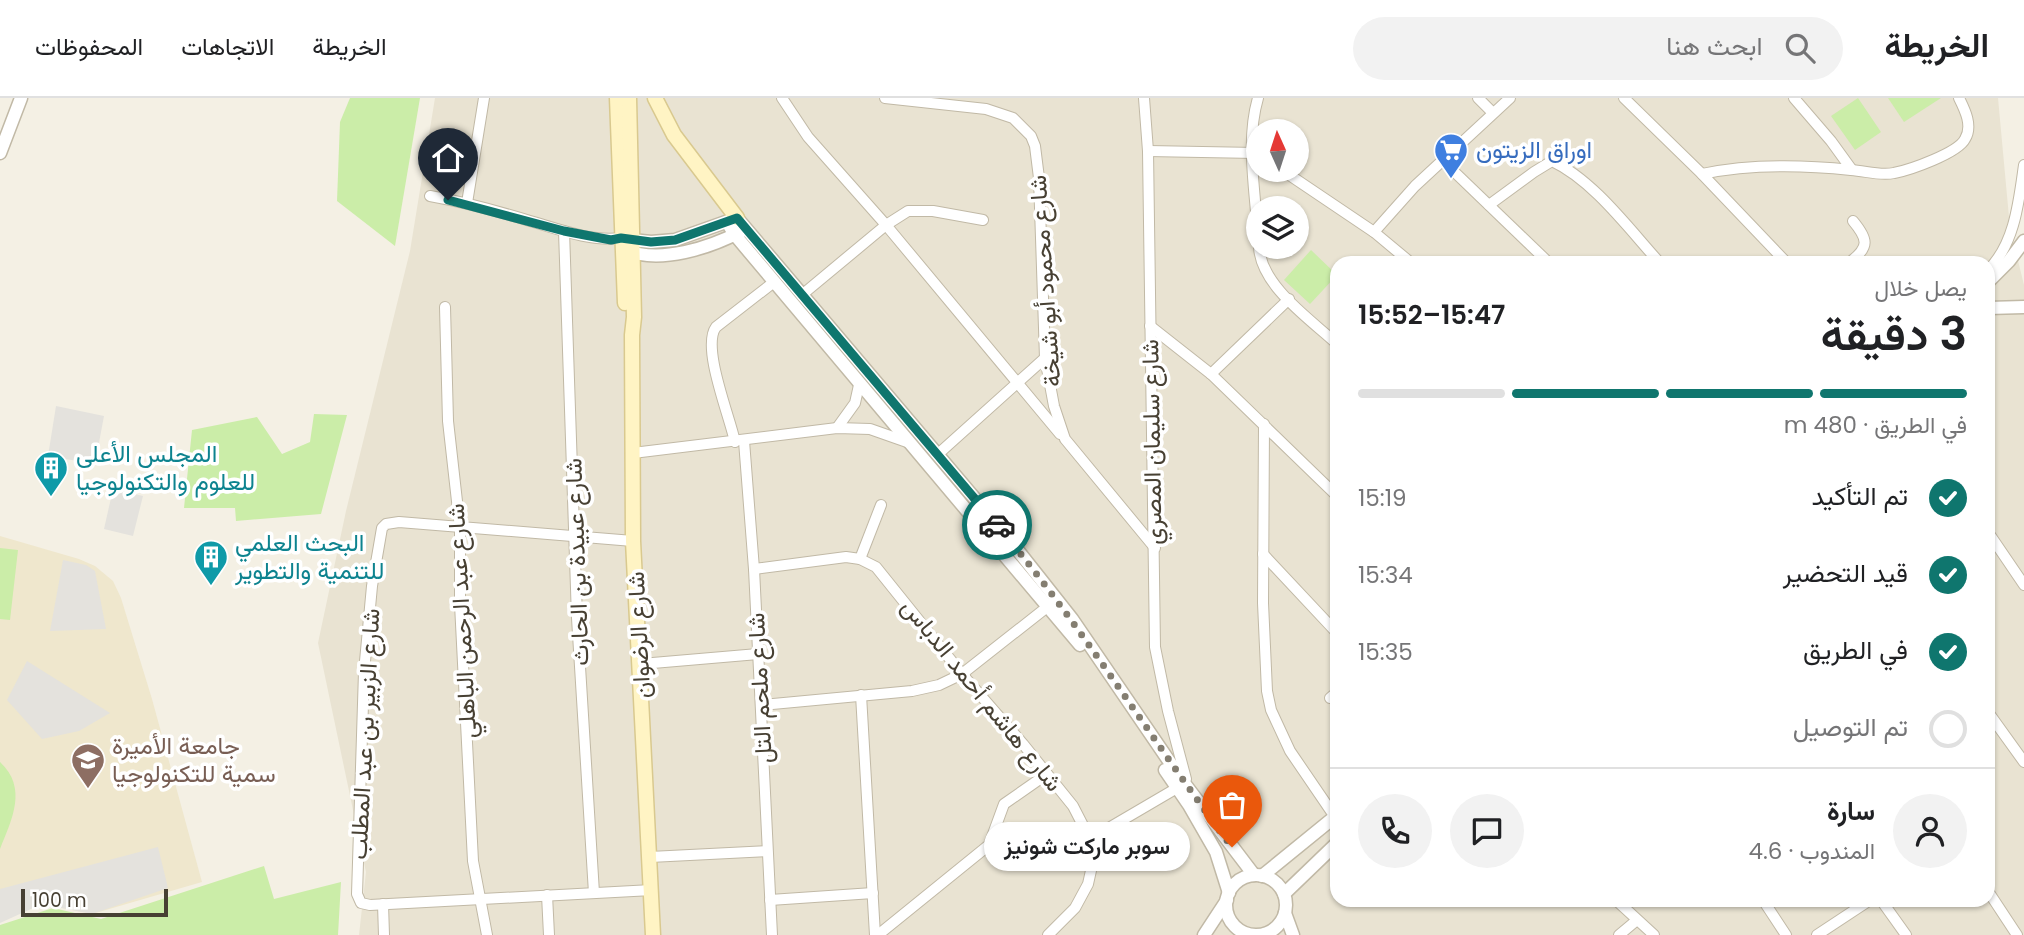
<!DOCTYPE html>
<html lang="ar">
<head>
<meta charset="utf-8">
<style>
  body { margin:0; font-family:Poppins,Vazirmatn,sans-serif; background:#f2f2f2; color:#202124; direction:rtl; height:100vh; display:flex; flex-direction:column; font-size:26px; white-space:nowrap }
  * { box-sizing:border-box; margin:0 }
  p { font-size:23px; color:#757577 }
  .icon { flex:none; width:38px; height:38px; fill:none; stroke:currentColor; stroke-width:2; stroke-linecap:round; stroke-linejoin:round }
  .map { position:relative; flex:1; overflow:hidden; direction:ltr }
  .side { position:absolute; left:1330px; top:158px; width:665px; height:651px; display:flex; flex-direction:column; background:#fff; border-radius:21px; box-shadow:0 2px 5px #0004; direction:rtl }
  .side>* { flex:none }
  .needle { width:46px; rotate:357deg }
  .tools { position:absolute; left:1246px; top:21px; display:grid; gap:14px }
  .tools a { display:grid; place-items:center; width:63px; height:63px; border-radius:50%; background:#fff; box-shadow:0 2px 5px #0004; font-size:35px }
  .scale { position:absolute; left:21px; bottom:18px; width:147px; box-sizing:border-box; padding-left:7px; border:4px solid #474033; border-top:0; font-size:19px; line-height:24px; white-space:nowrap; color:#474033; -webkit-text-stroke:5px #fff; paint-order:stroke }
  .pin { position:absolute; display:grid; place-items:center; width:60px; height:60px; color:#fff; margin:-72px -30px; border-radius:50% 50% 50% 0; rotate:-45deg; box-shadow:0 0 7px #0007 }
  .pin .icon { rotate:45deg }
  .courier { position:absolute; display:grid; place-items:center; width:70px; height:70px; margin:-35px; border:5px solid #0f766e; border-radius:50%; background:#fff; color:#222; box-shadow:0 2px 9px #0007 }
  .bubble { position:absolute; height:49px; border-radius:24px; background:#fff; box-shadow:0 2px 5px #0004; font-size:23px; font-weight:600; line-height:49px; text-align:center; direction:rtl }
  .overview em { font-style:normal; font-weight:600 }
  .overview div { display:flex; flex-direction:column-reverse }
  .overview { display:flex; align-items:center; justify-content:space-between; height:119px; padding:0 28px }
  h1 { font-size:46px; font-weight:600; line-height:52px }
  .bar { display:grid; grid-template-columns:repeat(4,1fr); gap:10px 7px; align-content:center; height:84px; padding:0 28px }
  .bar i { height:9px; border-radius:5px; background:#e0e0e0 }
  .bar .on { background:#0f766e }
  .bar p { grid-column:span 4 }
  .line { display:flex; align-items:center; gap:18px; padding:0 28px; border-top:2px solid #e0e0e0 }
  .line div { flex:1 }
  .round { display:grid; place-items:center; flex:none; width:74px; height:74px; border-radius:37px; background:#f2f2f2 }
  ol { padding:0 28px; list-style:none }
  li { display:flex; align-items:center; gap:21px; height:77px }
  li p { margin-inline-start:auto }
  li .icon { padding:7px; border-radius:50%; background:#0f766e; color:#fff; stroke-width:4 }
  li:last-child { color:#757577 }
  li i { width:38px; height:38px; border:4px solid #e0e0e0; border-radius:50% }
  header { display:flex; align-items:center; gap:42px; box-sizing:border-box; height:98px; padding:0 35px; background:#fff; border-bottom:2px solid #e0e0e0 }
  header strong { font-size:33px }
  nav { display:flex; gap:38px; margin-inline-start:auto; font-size:24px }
  .search { width:490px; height:63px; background:#f2f2f2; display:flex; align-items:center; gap:18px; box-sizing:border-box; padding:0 24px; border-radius:38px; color:#757577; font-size:26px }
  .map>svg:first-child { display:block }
  .residential { fill:#e9e3d2; fill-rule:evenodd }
  .education { fill:#efe7cd }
  .green { fill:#cbeda8 }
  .parking { fill:#e4e2dd }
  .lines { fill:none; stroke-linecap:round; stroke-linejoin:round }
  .minor-casing { stroke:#c1b9a6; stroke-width:12 }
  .tertiary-casing { stroke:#c1b9a6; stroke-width:15 }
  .secondary-casing { stroke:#d9c98f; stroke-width:17 }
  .minor { stroke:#fff; stroke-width:10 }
  .tertiary { stroke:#fff; stroke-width:12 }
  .secondary { stroke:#fff4c4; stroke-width:14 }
  .done { stroke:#847e71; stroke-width:7; stroke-dasharray:0 12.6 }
  .route { stroke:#0f766e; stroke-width:9 }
  .labels { text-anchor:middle; stroke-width:7; stroke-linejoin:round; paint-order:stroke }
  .shop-label { font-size:24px; fill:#366cbe; stroke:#fff; text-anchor:start }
  .street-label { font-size:24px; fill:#474033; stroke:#fff }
  .culture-label { font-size:24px; fill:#0d838f; stroke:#fff; text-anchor:start }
  .education-label { font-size:24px; fill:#785e54; stroke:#fff; text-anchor:start }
</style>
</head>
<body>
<header>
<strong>الخريطة</strong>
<div class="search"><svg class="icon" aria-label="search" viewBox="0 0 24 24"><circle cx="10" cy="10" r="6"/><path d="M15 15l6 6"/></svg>ابحث هنا</div>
<nav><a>الخريطة</a><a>الاتجاهات</a><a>المحفوظات</a></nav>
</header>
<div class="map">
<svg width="2024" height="837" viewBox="0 0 2024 837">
  <rect width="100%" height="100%" fill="#f4f0e4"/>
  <path class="residential" d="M435,0H1998L2010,130L2024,187V837H359L366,774L318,545L346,413L410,153ZM1258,33H1297V72H1258ZM1258,110H1297V149H1258ZM1337,164H1988V802H1337Z"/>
  <path class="education" d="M0,438L79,461L95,468L113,483L121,500L152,601L202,784L92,816L42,806L0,818Z"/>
  <g class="green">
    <path d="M350,0H420L395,148L337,103L340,24Z"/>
    <path d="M1858,0L1881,34L1855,52L1831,18Z"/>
    <path d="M1888,0H1941L1904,24Z"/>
    <path d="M1311,152L1337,177L1310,206L1284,182Z"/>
    <path d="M314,316L347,317L321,416L236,423L235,410H184L192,332L257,319L282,356L310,344Z"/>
    <path d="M0,450L18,452L10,522L0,521Z"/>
    <path d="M0,664C28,690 12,721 0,751Z"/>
    <path d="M264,768L274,801L341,784L338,837H0V827L53,810L101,821Z"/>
  </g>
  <g class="parking">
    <path d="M56,308L104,318L95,366L48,358Z"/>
    <path d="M113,391L143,398L133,438L104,431Z"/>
    <path d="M63,462L86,467L95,473L106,531L50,533Z"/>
    <path d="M27,563L110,615L79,633L42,641L7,602Z"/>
    <path d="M158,749L168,790L92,816L42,806L0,825V791Z"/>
  </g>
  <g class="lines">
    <g class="minor-casing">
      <g id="minor">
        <path d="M782,0L808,39L886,127L1060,336"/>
        <path d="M885,0L986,11L1013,20L1031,38L1035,48L1039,80L1045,260L1054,308L1065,341L1155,450"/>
        <path d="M1258,0C1245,44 1256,96 1258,141"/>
        <path d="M1478,0L1493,15"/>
        <path d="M1624,0L1702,76L1786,164"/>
        <path d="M1794,0L1831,43L1852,72"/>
        <path d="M1148,53L1256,55"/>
        <path d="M1443,63L1548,164"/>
        <path d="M1282,72L1374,134L1410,164"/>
        <path d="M1702,76C1750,66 1803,67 1851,72C1866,73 1880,78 1894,75C1910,72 1958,55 1965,41C1973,28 1965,12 1959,0"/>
        <path d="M430,98C464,104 497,113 530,123C558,131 591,144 621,140"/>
        <path d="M467,105L484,0"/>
        <path d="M1489,107L1534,74L1552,63C1593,82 1629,131 1659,164"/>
        <path d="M564,133L577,520L594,795"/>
        <path d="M1374,134L1415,88L1510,0"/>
        <path d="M1259,149C1261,188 1310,221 1337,246"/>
        <path d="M1850,164C1870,149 1868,141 1853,123"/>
        <path d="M1988,172C2015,146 2019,102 2024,67"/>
        <path d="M803,196L886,127L908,113H933L983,122"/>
        <path d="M445,209L448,323L460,430V506L473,763L487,837"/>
        <path d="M1150,228L1211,276L1337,398"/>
        <path d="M1211,276L1289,201"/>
        <path d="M1264,326L1263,505L1267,593L1271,612L1290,653L1335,719"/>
        <path d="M837,330L855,305L859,287"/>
        <path d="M744,343L754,471L772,837"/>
        <path d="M735,344C730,319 701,249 716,229L774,184"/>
        <path d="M633,355L837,330L870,331L907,344"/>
        <path d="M937,357L1045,260"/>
        <path d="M1988,434L2024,487"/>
        <path d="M633,443L399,424L386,426L382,430L372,488L364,574L357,796L361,805L370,807L652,792"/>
        <path d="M1263,456L1337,535"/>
        <path d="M860,461L881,407"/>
        <path d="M754,471L846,459L860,461L876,469L962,576L1023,646L1073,708L1090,741L1092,768L1088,786L1075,810L1048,837"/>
        <path d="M641,566L758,556"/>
        <path d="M861,597L875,837"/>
        <path d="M1330,600L1337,594"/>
        <path d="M761,607L912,593L939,587L962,576L1051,506"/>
        <path d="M1988,614L2024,664"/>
        <path d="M1090,741L1177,690L1184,685L1186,681L1168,613L1155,549L1148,53L1144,0"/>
        <path d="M650,759L767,753"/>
        <path d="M1988,793L2017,837"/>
        <path d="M547,797L549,837"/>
        <path d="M770,802L873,795"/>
        <path d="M1616,802L1654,837"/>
        <path d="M1763,802L1786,837"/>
        <path d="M1881,802L1906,837"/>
        <path d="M383,806L384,837"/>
        <path d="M878,837L989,747L1004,706L1047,676"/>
        <path d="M1619,837L1637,822"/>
        <path d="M1817,837L1870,802"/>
      </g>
    </g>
    <g class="tertiary-casing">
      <g id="tertiary">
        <path d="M0,55L21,0"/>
        <path d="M727,124L735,137L1080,547"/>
        <path d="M623,141L651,144L675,142L737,120L1004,435L1072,521L1184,685L1254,777"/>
        <path d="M625,152C661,166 709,150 742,133"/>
        <path d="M1988,184L2009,163L2024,143"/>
        <path d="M1988,210L2024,209"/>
        <path d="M1165,672L1189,707L1216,754L1229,795"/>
        <circle cx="1256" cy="807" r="30"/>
        <path d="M1262,778L1337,717"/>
        <path d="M1284,796L1337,745"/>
        <path d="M1285,815L1293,837"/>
        <path d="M1204,837L1227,802"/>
      </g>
    </g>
    <g class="secondary-casing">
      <g id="secondary">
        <path d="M617,0L625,205"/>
        <path d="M629,0L634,219L632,237L633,443L653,837"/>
        <path d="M655,0L674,37L737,120"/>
      </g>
    </g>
    <use href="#minor" class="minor"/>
    <use href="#tertiary" class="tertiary"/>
    <use href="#secondary" class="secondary"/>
  </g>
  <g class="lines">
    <path class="done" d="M997,427C1083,529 1152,643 1232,749"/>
    <path class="route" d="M448,102L564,133L611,142L621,140L651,144L675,142L737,120L997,427"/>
  </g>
  <defs>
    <g id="supermarket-pin" transform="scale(1.75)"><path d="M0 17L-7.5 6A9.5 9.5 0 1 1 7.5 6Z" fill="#3f7fe0" stroke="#fff"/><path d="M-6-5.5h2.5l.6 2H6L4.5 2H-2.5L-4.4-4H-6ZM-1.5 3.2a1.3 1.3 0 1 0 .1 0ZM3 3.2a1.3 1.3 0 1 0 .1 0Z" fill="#fff"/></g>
    <g id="building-pin" transform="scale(1.75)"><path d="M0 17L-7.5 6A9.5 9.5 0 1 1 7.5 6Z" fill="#0f9aa8" stroke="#fff"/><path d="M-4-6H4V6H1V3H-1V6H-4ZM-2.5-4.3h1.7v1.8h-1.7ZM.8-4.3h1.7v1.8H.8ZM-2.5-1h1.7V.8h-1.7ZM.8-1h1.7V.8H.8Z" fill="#fff"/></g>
    <g id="university-pin" transform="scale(1.75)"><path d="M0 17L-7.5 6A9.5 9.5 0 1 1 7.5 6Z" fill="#8d6e63" stroke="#fff"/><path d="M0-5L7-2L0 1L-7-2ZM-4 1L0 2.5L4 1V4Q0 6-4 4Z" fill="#fff"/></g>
  </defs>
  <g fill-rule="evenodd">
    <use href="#supermarket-pin" x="1451" y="52"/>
    <use href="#building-pin" x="51" y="370"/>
    <use href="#building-pin" x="211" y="459"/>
    <use href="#university-pin" x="88" y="662"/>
  </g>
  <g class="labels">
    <g class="shop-label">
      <text x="1476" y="60">اوراق الزيتون</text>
    </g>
    <g class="street-label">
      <text transform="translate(1045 183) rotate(-94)" y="8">شارع محمود أبو شيخة</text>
      <text transform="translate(1152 344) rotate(-91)" y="8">شارع سليمان المصري</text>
      <text transform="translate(577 464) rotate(-92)" y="8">شارع عبيدة بن الحارث</text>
      <text transform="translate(462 523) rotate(-93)" y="8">شارع عبد الرحمن الباهلي</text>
      <text transform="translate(639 537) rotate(-93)" y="8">شارع الرضوان</text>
      <text transform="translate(760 590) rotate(-93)" y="8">شارع ملحم التل</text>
      <text transform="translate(982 597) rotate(51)" y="8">شارع هاشم أحمد الدباس</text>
      <text transform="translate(365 636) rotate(-87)" y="8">شارع الزبير بن عبد المطلب</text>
    </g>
    <g class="culture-label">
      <text x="76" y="364">المجلس الأعلى<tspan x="76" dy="28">للعلوم والتكنولوجيا</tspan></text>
      <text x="235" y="453">البحث العلمي<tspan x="235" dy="28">للتنمية والتطوير</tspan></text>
    </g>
    <g class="education-label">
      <text x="112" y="656">جامعة الأميرة<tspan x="112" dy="28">سمية للتكنولوجيا</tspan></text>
    </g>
  </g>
</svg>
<div class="tools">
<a><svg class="needle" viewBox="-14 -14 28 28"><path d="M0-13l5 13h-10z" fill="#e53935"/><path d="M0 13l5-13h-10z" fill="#757577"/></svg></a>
<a><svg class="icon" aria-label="layers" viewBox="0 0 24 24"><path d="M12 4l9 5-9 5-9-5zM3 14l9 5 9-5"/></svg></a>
</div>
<div class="scale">100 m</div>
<div class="pin" style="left:1232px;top:749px;background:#ea580c"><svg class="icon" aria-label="bag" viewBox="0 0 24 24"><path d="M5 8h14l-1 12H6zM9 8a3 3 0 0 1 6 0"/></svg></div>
<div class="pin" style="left:448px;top:102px;background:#1f2937"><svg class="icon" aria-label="home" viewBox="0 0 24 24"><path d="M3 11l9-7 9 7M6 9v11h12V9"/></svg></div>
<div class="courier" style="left:997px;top:427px"><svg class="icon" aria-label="car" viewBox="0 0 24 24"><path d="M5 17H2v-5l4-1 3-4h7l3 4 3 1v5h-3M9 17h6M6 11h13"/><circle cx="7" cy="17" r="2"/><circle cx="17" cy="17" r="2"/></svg></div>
<div class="bubble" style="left:984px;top:724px;width:206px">سوبر ماركت شونيز</div>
<section class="side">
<div class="overview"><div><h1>3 دقيقة</h1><p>يصل خلال</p></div><em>15:47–15:52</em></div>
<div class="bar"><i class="on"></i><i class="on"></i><i class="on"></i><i></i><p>في الطريق · 480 m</p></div>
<ol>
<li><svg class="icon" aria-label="check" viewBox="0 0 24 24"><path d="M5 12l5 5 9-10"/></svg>تم التأكيد<p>15:19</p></li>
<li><svg class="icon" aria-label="check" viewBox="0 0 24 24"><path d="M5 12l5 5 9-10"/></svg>قيد التحضير<p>15:34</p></li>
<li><svg class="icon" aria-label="check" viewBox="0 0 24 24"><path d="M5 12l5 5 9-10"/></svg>في الطريق<p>15:35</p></li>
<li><i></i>تم التوصيل</li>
</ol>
<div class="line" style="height:126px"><a class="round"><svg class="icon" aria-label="person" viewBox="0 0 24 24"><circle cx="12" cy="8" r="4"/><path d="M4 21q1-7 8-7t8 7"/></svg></a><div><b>سارة</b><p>المندوب · 4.6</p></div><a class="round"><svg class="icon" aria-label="chat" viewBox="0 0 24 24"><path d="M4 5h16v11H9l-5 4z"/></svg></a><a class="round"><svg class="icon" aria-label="phone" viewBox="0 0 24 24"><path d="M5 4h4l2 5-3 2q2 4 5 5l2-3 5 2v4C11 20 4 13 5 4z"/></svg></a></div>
</section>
</div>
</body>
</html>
